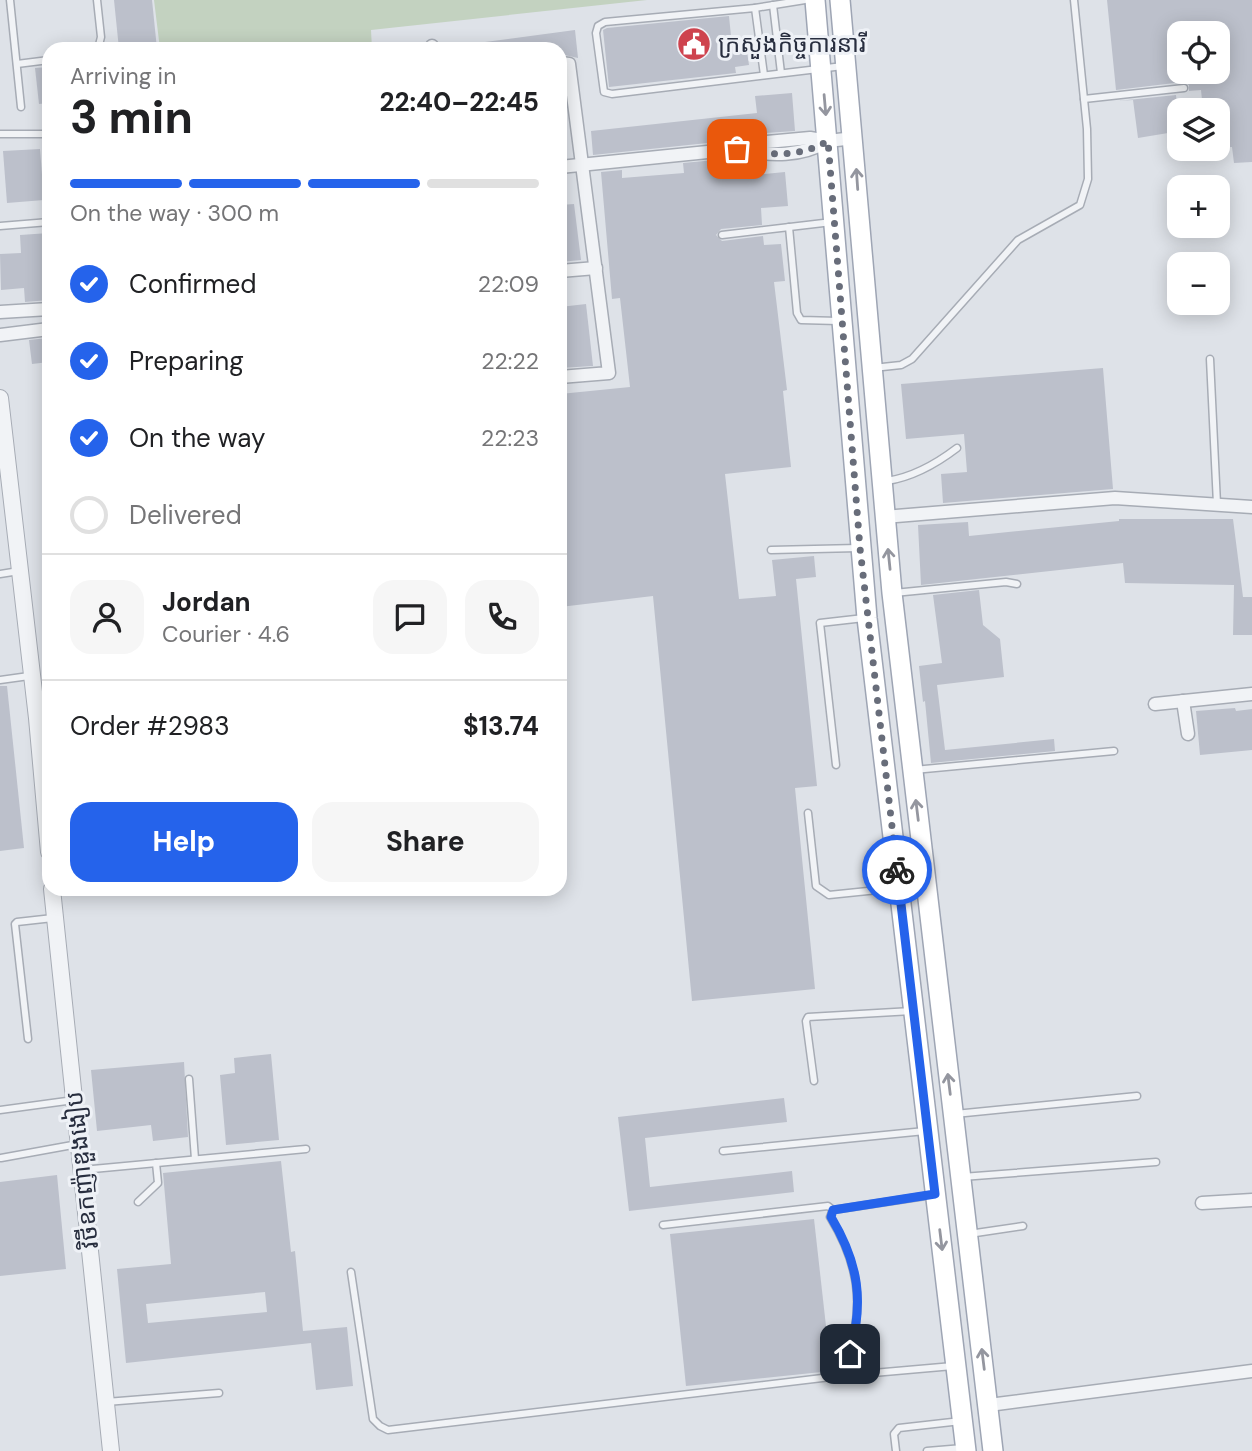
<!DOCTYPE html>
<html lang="en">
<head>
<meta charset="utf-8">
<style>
  body { margin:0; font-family:"DM Sans","Noto Sans Khmer",sans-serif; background:#f6f6f6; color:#202124; height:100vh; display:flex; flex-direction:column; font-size:26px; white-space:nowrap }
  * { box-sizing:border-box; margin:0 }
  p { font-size:23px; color:#757577 }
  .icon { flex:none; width:38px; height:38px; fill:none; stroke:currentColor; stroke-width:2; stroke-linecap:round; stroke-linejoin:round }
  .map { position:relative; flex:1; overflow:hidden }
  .side { position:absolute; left:42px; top:42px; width:525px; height:854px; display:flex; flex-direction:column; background:#fff; border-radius:21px; box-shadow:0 4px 18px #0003 }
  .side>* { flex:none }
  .buttons { position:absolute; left:1167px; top:21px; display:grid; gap:14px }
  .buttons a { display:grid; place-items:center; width:63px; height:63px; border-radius:14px; background:#fff; box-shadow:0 4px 18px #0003; font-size:35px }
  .pin { position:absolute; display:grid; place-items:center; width:60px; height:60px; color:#fff; margin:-30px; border-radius:14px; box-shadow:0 4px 10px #0006 }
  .courier { position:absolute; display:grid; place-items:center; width:70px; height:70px; margin:-35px; border:5px solid #2563eb; border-radius:50%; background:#fff; color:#222; box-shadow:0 2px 9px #0007 }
  .head em { font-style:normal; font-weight:700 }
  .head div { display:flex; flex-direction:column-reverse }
  .head { display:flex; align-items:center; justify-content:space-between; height:119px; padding:0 28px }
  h1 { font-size:46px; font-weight:700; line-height:52px }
  .bar { display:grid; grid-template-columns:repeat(4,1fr); gap:10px 7px; align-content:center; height:84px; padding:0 28px }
  .bar i { height:9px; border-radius:5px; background:#e0e0e0 }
  .bar .current { background:#2563eb }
  .bar p { grid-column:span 4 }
  .line { display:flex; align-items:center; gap:18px; padding:0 28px; border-top:2px solid #e0e0e0 }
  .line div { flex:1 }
  .round { display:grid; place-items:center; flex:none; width:74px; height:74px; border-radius:21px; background:#f6f6f6 }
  ol { padding:0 28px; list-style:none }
  li { display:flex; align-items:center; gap:21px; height:77px }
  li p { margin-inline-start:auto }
  li .icon { padding:7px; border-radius:50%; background:#2563eb; color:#fff; stroke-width:4 }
  li:last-child { color:#757577 }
  li i { width:38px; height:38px; border:4px solid #e0e0e0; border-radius:50% }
  .primary-button { display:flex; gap:14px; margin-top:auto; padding:14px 28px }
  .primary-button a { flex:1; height:80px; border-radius:21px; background:#2563eb; color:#fff; font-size:28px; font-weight:700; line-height:80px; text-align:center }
  .primary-button a+a { background:#f6f6f6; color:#202124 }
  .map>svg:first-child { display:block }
  .green { fill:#c3d2c0 }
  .building { fill:#bcc0cb; fill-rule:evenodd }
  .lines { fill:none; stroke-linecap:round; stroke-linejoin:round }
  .service-casing { stroke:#a7acb5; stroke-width:9 }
  .minor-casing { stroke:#a7acb5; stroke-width:15 }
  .tertiary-casing { stroke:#a7acb5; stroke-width:18 }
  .primary-casing { stroke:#9ea5b4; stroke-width:22 }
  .service { stroke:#f1f3f6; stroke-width:6 }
  .minor { stroke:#f1f3f6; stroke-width:12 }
  .tertiary { stroke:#f1f3f6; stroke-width:16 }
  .primary { stroke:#fff; stroke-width:19 }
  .oneway { stroke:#94969f }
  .done { stroke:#686d7a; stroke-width:7; stroke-dasharray:0 12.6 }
  .route { stroke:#2563eb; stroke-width:9 }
  .labels { text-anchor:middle; stroke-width:6; stroke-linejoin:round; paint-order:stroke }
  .poi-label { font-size:24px; fill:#282e3f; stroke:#eef1f6; text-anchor:start }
  .street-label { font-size:24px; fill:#282e3f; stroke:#eef1f6 }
</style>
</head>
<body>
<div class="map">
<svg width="1252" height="1451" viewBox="0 0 1252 1451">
  <rect width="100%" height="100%" fill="#dee2e8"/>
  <path class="green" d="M154,0H647L371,30L372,49H160Z"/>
  <g class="building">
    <path d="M114,0H152L157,49H119Z"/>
    <path d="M1107,0H1252V162L1234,163L1232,147L1218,148V110H1203L1201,90L1189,91V85L1183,82L1116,90ZM1180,33H1218V72H1180Z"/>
    <path d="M729,16L732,46L746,45L749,65L735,67L736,73L609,87L603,30L607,28Z"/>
    <path d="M575,30L578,58L560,54V49H486L485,42Z"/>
    <path d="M49,67V103L39,104L35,68Z"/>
    <path d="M792,93L795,131L752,134V137L736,140L593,155L591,131L757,113L755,96Z"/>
    <path d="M1176,95L1180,131L1138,138L1133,100L1118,101Z"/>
    <path d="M40,149L44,200L7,203L3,151Z"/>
    <path d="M715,160L716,170L753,165L754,175L785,172L788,206L761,208L762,225L721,229L716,235L722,241L763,236L764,245L781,244L785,281L774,282L787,390L783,391L791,467L725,474L739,599L776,596L772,560L814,556L816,577L796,579L817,786L795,788L815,989L692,1001L653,596L560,607V394L630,387L620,298L612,299L601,172L622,170V178L684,173L683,163Z"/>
    <path d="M574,204L581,260L560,262V205Z"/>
    <path d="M49,233V300L25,302L24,288L1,290L0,254L21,253L20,235Z"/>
    <path d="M586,304L593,366L560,368V307Z"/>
    <path d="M48,338L49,362L32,364L29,340Z"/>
    <path d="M1103,368L1113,489L943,503L941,474L967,472L964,434L906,439L901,384Z"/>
    <path d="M1119,519H1233L1243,597H1252V635H1233L1234,585L1125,583L1123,563L921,585L918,525L968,522L969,536L1119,521Z"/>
    <path d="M979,590L983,625L1000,639L1004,677L937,685L945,750L1054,739L1055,751L931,763L925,701L923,702L919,666L942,663L933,595Z"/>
    <path d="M0,686H7L24,848L0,851Z"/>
    <path d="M1235,708L1236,711L1252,709V750L1200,755L1196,711Z"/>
    <path d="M271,1054L279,1140L226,1145L220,1075L235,1073L234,1058Z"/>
    <path d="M184,1062L188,1137L153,1141L151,1125L97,1131L91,1070Z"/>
    <path d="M784,1098L787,1122L645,1138L650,1187L792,1171L794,1192L629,1211L618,1117Z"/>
    <path d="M281,1161L291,1252L295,1251L303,1331L347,1327L353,1386L316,1390L311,1343L126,1363L117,1269L171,1264L163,1173ZM265,1292L267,1312L148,1323L146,1304Z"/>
    <path d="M57,1175L66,1269L0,1276V1182Z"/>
    <path d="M814,1219L831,1371L686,1386L670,1234Z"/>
  </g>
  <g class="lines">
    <g class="service-casing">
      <g id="service">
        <path d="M10,0L21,107"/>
        <path d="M97,0L101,37L98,49"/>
        <path d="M773,5L781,73"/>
        <path d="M755,8L605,22L598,26L596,33L604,92L612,94L843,66"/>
        <path d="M17,64L49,60"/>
        <path d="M764,75L755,8L805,0"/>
        <path d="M1084,99L1184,88"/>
        <path d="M0,134H49"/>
        <path d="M0,226L49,222"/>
        <path d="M789,227L797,313L801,320L838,321"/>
        <path d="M722,235L832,222"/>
        <path d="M1210,359L1217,504"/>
        <path d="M873,368L901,365L912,359L1018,240L1080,205L1088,179L1087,129L1074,0"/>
        <path d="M887,481C913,477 936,464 957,448"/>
        <path d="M771,550L858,548"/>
        <path d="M0,574L19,571"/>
        <path d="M894,593L1006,582L1017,584"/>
        <path d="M0,680L29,676"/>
        <path d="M836,765L820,623L864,618"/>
        <path d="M914,770L1114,751"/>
        <path d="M808,813L816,886L829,895L897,888"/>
        <path d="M28,1039L15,924L17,922L53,918"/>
        <path d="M189,1079L195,1159"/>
        <path d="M814,1081L806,1021L808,1017L912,1011"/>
        <path d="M0,1110L74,1100"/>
        <path d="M955,1114L1137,1096"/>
        <path d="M723,1151L925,1131"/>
        <path d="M1,1158L78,1144"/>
        <path d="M82,1170L306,1149"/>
        <path d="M962,1177L1156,1162"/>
        <path d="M138,1202L158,1183L156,1163"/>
        <path d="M833,1210L932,1195"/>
        <path d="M663,1225L828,1206L833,1210L830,1217C863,1271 866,1318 839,1376"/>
        <path d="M969,1234L1023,1226"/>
        <path d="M351,1272L373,1419L380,1426L388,1430L839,1376L953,1366"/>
        <path d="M106,1402L219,1393"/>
        <path d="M896,1451L894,1434L899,1428L961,1421"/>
        <path d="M927,1451L963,1448"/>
      </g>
    </g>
    <g class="minor-casing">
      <g id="minor">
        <path d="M432,46V49"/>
        <path d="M560,63L569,64L609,373L560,377"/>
        <path d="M741,150C771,156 801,157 828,141"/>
        <path d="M560,167L737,149L767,142L810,138L828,141L854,138"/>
        <path d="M560,271L596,268"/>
        <path d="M0,312L49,309"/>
        <path d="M0,335L49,329"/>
        <path d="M884,517L1115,498L1252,507"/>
        <path d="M1183,701L1188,734"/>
        <path d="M1155,704L1252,694"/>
        <path d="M1202,1203L1252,1200"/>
        <path d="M989,1405L1252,1371"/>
      </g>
    </g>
    <g class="tertiary-casing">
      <g id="tertiary">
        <path d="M0,398L37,718L49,852"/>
        <path d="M52,889L111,1451"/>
      </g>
    </g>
    <g class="primary-casing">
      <g id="primary">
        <path d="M815,0L867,618L966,1451"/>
        <path d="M840,0L892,593L993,1451"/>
      </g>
    </g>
    <use href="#service" class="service"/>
    <use href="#minor" class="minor"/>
    <use href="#tertiary" class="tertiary"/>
    <use href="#primary" class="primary"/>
  </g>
  <defs><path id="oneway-shaft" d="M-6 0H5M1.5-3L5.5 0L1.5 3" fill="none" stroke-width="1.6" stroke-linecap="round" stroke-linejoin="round" transform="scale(1.75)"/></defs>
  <g class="oneway">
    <use href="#oneway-shaft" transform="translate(825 105) rotate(85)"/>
    <use href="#oneway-shaft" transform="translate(857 179) rotate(-94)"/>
    <use href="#oneway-shaft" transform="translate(889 559) rotate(-96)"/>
    <use href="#oneway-shaft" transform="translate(917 810) rotate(-97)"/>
    <use href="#oneway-shaft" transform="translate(949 1084) rotate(-97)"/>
    <use href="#oneway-shaft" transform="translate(941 1240) rotate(83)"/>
    <use href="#oneway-shaft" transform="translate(983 1359) rotate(-97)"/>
  </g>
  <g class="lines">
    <path class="done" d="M737,149C769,155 799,158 828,141L860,548L897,870"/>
    <path class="route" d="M850,1354C864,1301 859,1264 831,1217L833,1210L935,1194L897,870"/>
  </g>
  <defs>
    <g id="civic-disc" transform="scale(1.75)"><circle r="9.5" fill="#ce434e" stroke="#eef1f6"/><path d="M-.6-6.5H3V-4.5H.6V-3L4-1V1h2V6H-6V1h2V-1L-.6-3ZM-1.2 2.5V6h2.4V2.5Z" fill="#fff"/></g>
  </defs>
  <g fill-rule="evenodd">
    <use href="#civic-disc" x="694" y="44"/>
  </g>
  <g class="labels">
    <g class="poi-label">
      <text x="718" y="52">ក្រសួងកិច្ចការនារី</text>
    </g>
    <g class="street-label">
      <text transform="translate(82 1170) rotate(-96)" y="8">វិថីឧកញ៉ាឌួងងៀប</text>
    </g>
  </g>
</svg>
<div class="buttons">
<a><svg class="icon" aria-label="locate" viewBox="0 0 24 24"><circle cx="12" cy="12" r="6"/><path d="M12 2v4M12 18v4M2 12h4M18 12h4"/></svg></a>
<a><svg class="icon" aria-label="layers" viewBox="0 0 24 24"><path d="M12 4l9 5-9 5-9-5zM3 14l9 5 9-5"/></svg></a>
<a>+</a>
<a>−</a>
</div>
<div class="pin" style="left:737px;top:149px;background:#ea580c"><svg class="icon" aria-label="bag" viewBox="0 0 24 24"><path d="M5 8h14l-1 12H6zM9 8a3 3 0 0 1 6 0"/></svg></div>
<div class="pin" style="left:850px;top:1354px;background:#1f2937"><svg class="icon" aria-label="home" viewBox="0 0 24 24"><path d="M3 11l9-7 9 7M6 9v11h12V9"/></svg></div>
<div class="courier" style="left:897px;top:870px"><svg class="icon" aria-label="bike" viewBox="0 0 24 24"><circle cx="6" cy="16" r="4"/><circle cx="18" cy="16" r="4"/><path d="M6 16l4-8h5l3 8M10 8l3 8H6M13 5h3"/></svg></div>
<section class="side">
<div class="head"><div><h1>3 min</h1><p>Arriving in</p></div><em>22:40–22:45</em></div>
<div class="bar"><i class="current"></i><i class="current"></i><i class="current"></i><i></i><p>On the way · 300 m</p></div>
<ol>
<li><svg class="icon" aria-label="check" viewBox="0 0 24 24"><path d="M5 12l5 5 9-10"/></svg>Confirmed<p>22:09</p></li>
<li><svg class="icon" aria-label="check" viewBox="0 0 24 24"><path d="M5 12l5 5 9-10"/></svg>Preparing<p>22:22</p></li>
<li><svg class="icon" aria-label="check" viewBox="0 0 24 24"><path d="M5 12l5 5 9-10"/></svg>On the way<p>22:23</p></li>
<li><i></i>Delivered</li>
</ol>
<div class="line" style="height:126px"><a class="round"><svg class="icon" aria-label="person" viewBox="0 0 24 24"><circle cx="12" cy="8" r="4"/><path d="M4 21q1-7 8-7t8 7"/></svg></a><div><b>Jordan</b><p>Courier · 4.6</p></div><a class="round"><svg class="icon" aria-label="chat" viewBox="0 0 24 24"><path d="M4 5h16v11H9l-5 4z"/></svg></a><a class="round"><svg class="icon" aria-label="phone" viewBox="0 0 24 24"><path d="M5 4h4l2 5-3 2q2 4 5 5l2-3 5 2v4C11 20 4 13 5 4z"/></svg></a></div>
<div class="line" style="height:91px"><div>Order #2983</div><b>$13.74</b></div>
<div class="primary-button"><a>Help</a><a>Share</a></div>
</section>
</div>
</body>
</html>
